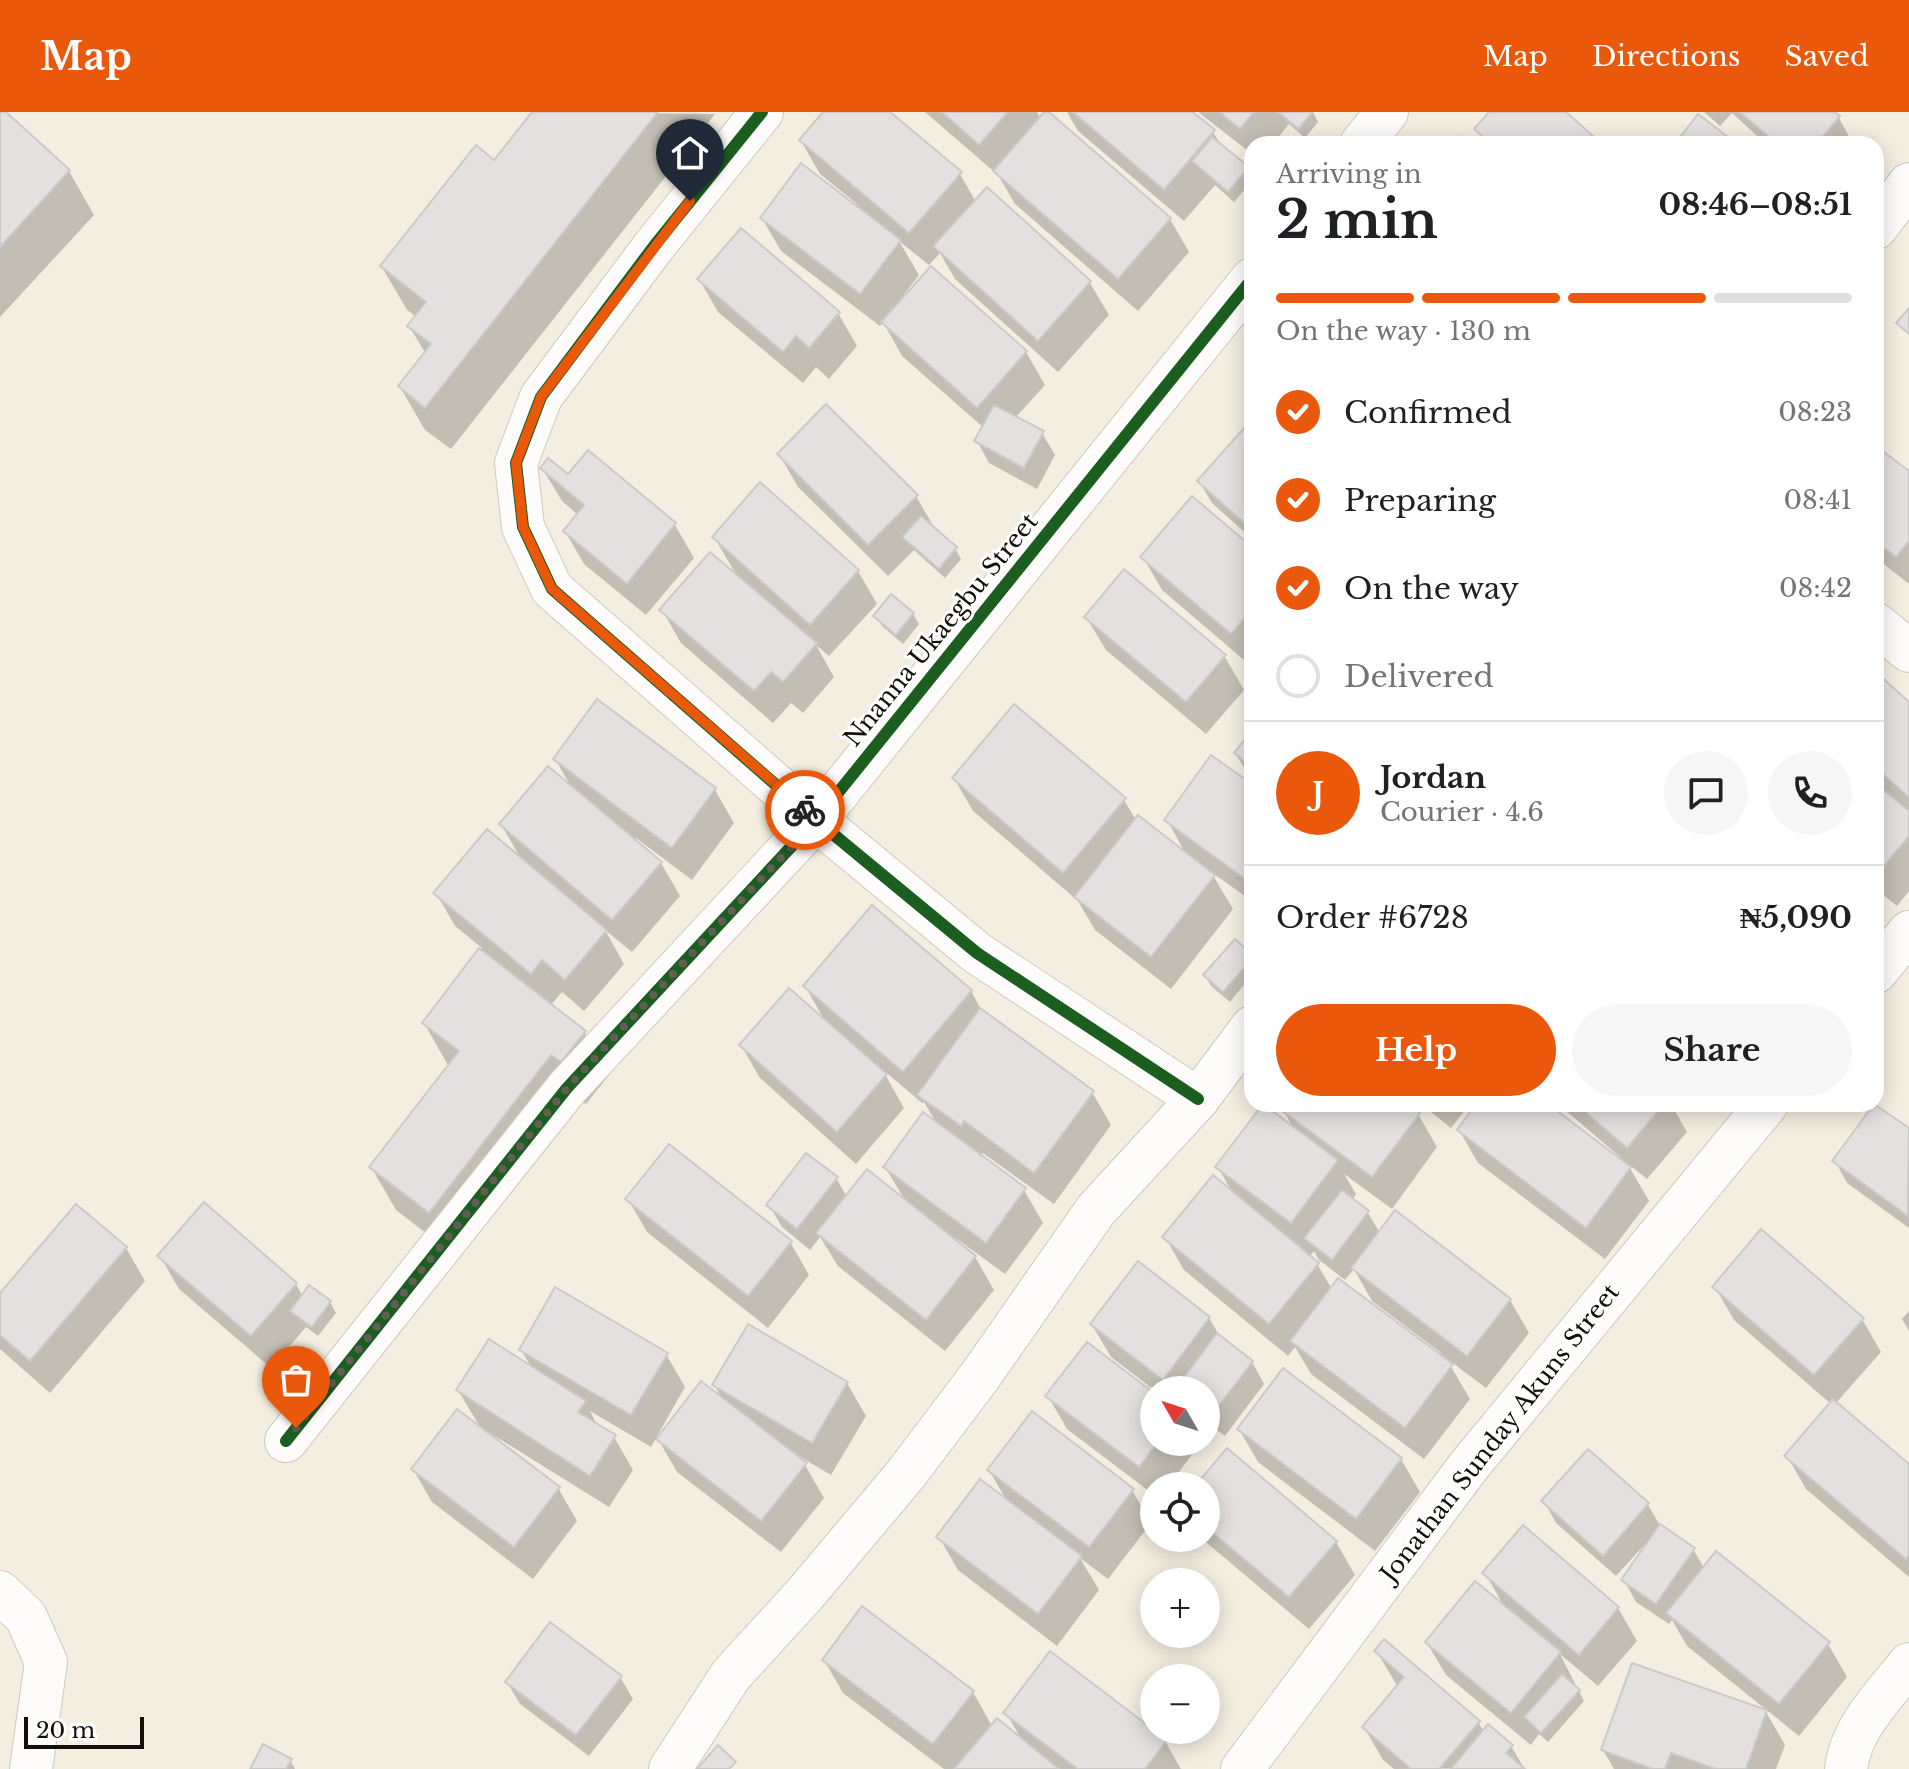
<!DOCTYPE html>
<html lang="en">
<head>
<meta charset="utf-8">
<style>
  body { margin:0; font-family:"Libre Baskerville",serif; background:#f6f6f6; color:#202124; height:100vh; display:flex; flex-direction:column; font-size:30px; white-space:nowrap }
  * { box-sizing:border-box; margin:0 }
  p { font-size:26px; color:#757577 }
  .icon { flex:none; width:44px; height:44px; fill:none; stroke:currentColor; stroke-width:2; stroke-linecap:round; stroke-linejoin:round }
  .map { position:relative; flex:1; overflow:hidden }
  .panel { position:absolute; left:1244px; top:24px; width:640px; height:976px; display:flex; flex-direction:column; background:#fff; border-radius:24px; box-shadow:0 4px 20px #0003 }
  .panel>* { flex:none }
  .needle { width:52px; rotate:309deg }
  .buttons { position:absolute; left:1140px; top:1264px; display:grid; gap:16px }
  .buttons a { display:grid; place-items:center; width:80px; height:80px; border-radius:50%; background:#fff; box-shadow:0 4px 20px #0003; font-size:40px }
  .scale { position:absolute; left:24px; bottom:20px; width:120px; box-sizing:border-box; padding-left:8px; border:4px solid #141008; border-top:0; font-size:22px; line-height:28px; white-space:nowrap; color:#141008; -webkit-text-stroke:6px #fff; paint-order:stroke }
  .pin { position:absolute; display:grid; place-items:center; width:68px; height:68px; color:#fff; margin:-82px -34px; border-radius:50% 50% 50% 0; rotate:-45deg; box-shadow:0 0 8px #0007 }
  .pin .icon { rotate:45deg }
  .courier { position:absolute; display:grid; place-items:center; width:80px; height:80px; margin:-40px; border:6px solid #ea580c; border-radius:50%; background:#fff; color:#222; box-shadow:0 2px 10px #0007 }
  .overview em { font-style:normal; font-weight:800 }
  .overview div { display:flex; flex-direction:column-reverse }
  .overview { display:flex; align-items:center; justify-content:space-between; height:136px; padding:0 32px }
  h1 { font-size:52px; font-weight:800; line-height:60px }
  .bar { display:grid; grid-template-columns:repeat(4,1fr); gap:12px 8px; align-content:center; height:96px; padding:0 32px }
  .bar i { height:10px; border-radius:6px; background:#e0e0e0 }
  .bar .current { background:#ea580c }
  .bar p { grid-column:span 4 }
  .line { display:flex; align-items:center; gap:20px; padding:0 32px; border-top:2px solid #e0e0e0 }
  .line div { flex:1 }
  .round { display:grid; place-items:center; flex:none; width:84px; height:84px; border-radius:42px; background:#f6f6f6 }
  ol { padding:0 32px; list-style:none }
  li { display:flex; align-items:center; gap:24px; height:88px }
  li p { margin-inline-start:auto }
  li .icon { padding:8px; border-radius:50%; background:#ea580c; color:#fff; stroke-width:4 }
  li:last-child { color:#757577 }
  li i { width:44px; height:44px; border:4px solid #e0e0e0; border-radius:50% }
  .cta { display:flex; gap:16px; margin-top:auto; padding:16px 32px }
  .cta a { flex:1; height:92px; border-radius:48px; background:#ea580c; color:#fff; font-size:32px; font-weight:800; line-height:92px; text-align:center }
  .cta a+a { background:#f6f6f6; color:#202124 }
  header { display:flex; align-items:center; gap:48px; box-sizing:border-box; height:112px; padding:0 40px; background:#ea580c; color:#fff }
  header strong { font-size:38px }
  nav { display:flex; gap:44px; margin-inline-start:auto; font-size:28px }
  .map>svg:first-child { display:block }
  .shadow { fill:#0003; fill-rule:evenodd }
  .building { fill:#e3e0df; stroke:#cccac8; stroke-width:2 }
  .lines { fill:none; stroke-linecap:round; stroke-linejoin:round }
  .street-casing { stroke:#cec9be; stroke-width:44 }
  .street { stroke:#fdfcfa; stroke-width:42 }
  .cycleway-casing { stroke:#fff; stroke-width:17 }
  .cycleway { stroke:#1b5e20; stroke-width:12 }
  .done { stroke:#625e54; stroke-width:8; stroke-dasharray:0 14.4 }
  .route { stroke:#ea580c; stroke-width:10 }
  .labels { text-anchor:middle; stroke-width:6; stroke-linejoin:round; paint-order:stroke }
  .street-label { font-size:24px; fill:#141008; stroke:#fff }
</style>
</head>
<body>
<header>
<strong>Map</strong>
<nav><a>Map</a><a>Directions</a><a>Saved</a></nav>
</header>
<div class="map">
<svg width="1909" height="1657" viewBox="0 0 1909 1657">
  <rect width="100%" height="100%" fill="#f4eee0"/>
  <g class="shadow">
    <path d="M0,0H3L69,59L94,103L0,205Z"/>
    <path d="M534,0L715,2L451,337L425,318L400,275L426,242L409,214L417,205L407,198L382,155L494,51Z"/>
    <path d="M825,0H887L960,62L976,90L1090,171L1109,203L1058,260L955,167L940,141L929,153L899,129L919,163L902,185L1026,240L1045,273L1015,306L1042,321L1055,343L1037,377L989,351L977,329L984,316L902,244L883,210L880,214L781,139L762,106L854,95L857,92L820,62L801,29Z"/>
    <path d="M925,0H1037L1041,7L1170,107L1189,140L1138,199L1015,92L998,63Z"/>
    <path d="M1067,0H1190L1213,20L1223,36L1248,57L1252,69L1234,90L1215,73L1184,109L1078,19Z"/>
    <path d="M1198,0H1313L1318,10L1305,26L1289,12L1273,32H1252V42Z"/>
    <path d="M1704,0H1832L1839,6L1851,28L1848,32H1766L1732,1L1720,14Z"/>
    <path d="M1459,23L1469,32H1451Z"/>
    <path d="M699,167L838,201L857,234L829,267L816,255L803,271L718,200Z"/>
    <path d="M1252,324V427L1212,391L1199,369Z"/>
    <path d="M1876,337L1909,362V472L1876,446Z"/>
    <path d="M588,341L675,413L694,446L646,503L584,452L565,419L578,403L562,389L542,356L568,365Z"/>
    <path d="M779,342L916,384L935,417L955,436L961,447L945,466L914,438L888,464L798,375Z"/>
    <path d="M714,425L858,459L877,492L829,544L816,533L834,565L803,601L791,591L773,611L681,531L662,498L737,464Z"/>
    <path d="M1252,438V553L1251,554L1162,478L1143,445Z"/>
    <path d="M913,502L919,512L903,532L882,514L876,504Z"/>
    <path d="M1086,505L1225,545L1244,578L1206,622L1106,538Z"/>
    <path d="M1876,563L1909,592V779L1897,794L1876,777Z"/>
    <path d="M597,590L715,678L734,711L692,768L636,726L634,728L661,751L680,784L632,840L605,818L624,852L584,899L562,880L550,894L584,920L609,963L586,992L577,985L454,1143L396,1098L371,1055L449,955L424,911L482,836L455,814L436,781L521,747L501,712L572,676L555,647Z"/>
    <path d="M1252,621V669L1236,642Z"/>
    <path d="M954,666L1124,688L1136,708L1187,744L1167,708L1252,675V789L1211,760L1233,797L1171,877L1095,818L1078,789L973,699Z"/>
    <path d="M1252,845V863L1230,890L1211,874L1205,863Z"/>
    <path d="M805,874L971,879L983,901L1092,980L1111,1013L1054,1092L983,1041L980,1046L1024,1078L1043,1111L1005,1162L957,1127L955,1130L975,1145L994,1178L945,1239L838,1154L820,1125L810,1138L782,1115L769,1093L836,1066L847,1085L906,1090L885,1055L938,1014L924,990L922,991L882,957L904,996L856,1052L760,966L741,933L826,911Z"/>
    <path d="M1287,992H1405L1418,1002L1437,1035L1392,1097L1344,1062L1356,1082L1352,1088L1368,1101L1380,1121L1510,1188L1529,1221L1486,1276L1446,1246L1470,1287L1424,1347L1311,1262L1295,1235L1288,1244L1184,1158L1165,1125L1233,1082L1218,1055L1294,1017L1283,998ZM1314,1139L1319,1148L1345,1168L1354,1157L1372,1189L1441,1241L1439,1244L1332,1177L1317,1152L1309,1145Z"/>
    <path d="M1421,992H1470L1451,1016Z"/>
    <path d="M1479,992H1545L1618,1047L1620,1045L1558,992H1671L1687,1020L1647,1067L1627,1051L1649,1089L1605,1147L1478,1051L1459,1018Z"/>
    <path d="M1875,994L1909,1019V1116L1847,1071L1835,1049Z"/>
    <path d="M628,1087L790,1130L809,1163L768,1216L647,1120Z"/>
    <path d="M126,1136L145,1169L50,1281L0,1237V1185Z"/>
    <path d="M160,1144L296,1172L303,1185L330,1190L336,1201L318,1224L306,1215L271,1256L179,1177Z"/>
    <path d="M1715,1175L1862,1207L1881,1240L1835,1292L1909,1355V1465L1806,1377L1787,1344L1831,1292L1734,1208Z"/>
    <path d="M1909,1199V1219L1902,1207Z"/>
    <path d="M1209,1206L1221,1226L1252,1250L1264,1272L1225,1324L1206,1310V1278H1154L1111,1245L1092,1213Z"/>
    <path d="M521,1238L666,1242L685,1275L651,1335L590,1299L598,1315L614,1325L633,1358L609,1395L480,1315L458,1278L532,1256Z"/>
    <path d="M847,1271L866,1304L831,1363L797,1343L795,1345L805,1353L824,1386L781,1440L677,1360L658,1327L723,1288L714,1273Z"/>
    <path d="M1048,1284H1154V1330H1195L1198,1335L1168,1374H1154V1383L1067,1317Z"/>
    <path d="M1239,1317L1401,1347L1420,1380L1375,1439L1258,1350Z"/>
    <path d="M1228,1338L1336,1430L1355,1463L1309,1517L1201,1426H1206V1374H1197Z"/>
    <path d="M1589,1340L1648,1393L1661,1415L1693,1437L1704,1456L1828,1532L1847,1565L1799,1624L1687,1534L1672,1508L1669,1512L1636,1490L1624,1468L1649,1432L1647,1430L1616,1464L1556,1411L1544,1389Z"/>
    <path d="M413,1357L558,1376L577,1409L533,1467L432,1390Z"/>
    <path d="M989,1358L1132,1378L1151,1411L1108,1467L1080,1446L1099,1478L1057,1534L958,1458L939,1425L1008,1391Z"/>
    <path d="M1485,1461L1618,1496L1637,1529L1598,1574L1560,1542L1584,1589L1548,1630L1539,1622L1531,1633L1446,1563L1427,1531L1505,1496Z"/>
    <path d="M1377,1540L1478,1610L1484,1620L1511,1634L1524,1656L1394,1657L1383,1648L1364,1615L1398,1575Z"/>
    <path d="M824,1548L973,1580L992,1614L1022,1628L1006,1601L1165,1629L1181,1657H944L843,1581Z"/>
    <path d="M620,1565L633,1587L589,1644L520,1592L507,1570Z"/>
    <path d="M1766,1600L1785,1633L1776,1657H1614L1603,1638Z"/>
    <path d="M290,1648L295,1657H253Z"/>
  </g>
  <g class="building">
    <path d="M0,0H6L70,58L0,135Z"/>
    <path d="M532,0H658L425,296L398,274L431,232L407,214L426,190L380,154L476,33L494,48Z"/>
    <path d="M823,0H890L962,60L909,121L799,28Z"/>
    <path d="M942,0H1008L979,33Z"/>
    <path d="M1044,0H1049L1171,106L1118,167L993,59Z"/>
    <path d="M1073,0H1193L1215,18L1164,78Z"/>
    <path d="M1219,0H1254L1240,17Z"/>
    <path d="M1278,0H1313L1298,17Z"/>
    <path d="M1489,0H1566L1602,32H1491L1474,17Z"/>
    <path d="M1740,0H1835L1840,4L1817,32H1777Z"/>
    <path d="M1698,2L1737,32H1675Z"/>
    <path d="M1212,25L1249,55L1228,80L1192,49Z"/>
    <path d="M801,51L901,128L860,182L760,106Z"/>
    <path d="M987,75L1091,169L1038,229L933,134Z"/>
    <path d="M741,116L840,200L809,236L796,224L783,240L697,167Z"/>
    <path d="M931,154L1027,239L977,296L881,210Z"/>
    <path d="M1909,196V222L1896,211Z"/>
    <path d="M826,292L918,383L868,433L777,342Z"/>
    <path d="M994,293L1044,319L1024,356L974,329Z"/>
    <path d="M1245,315L1252,321V418L1197,369Z"/>
    <path d="M1876,334L1909,359V429L1896,445L1876,430Z"/>
    <path d="M588,338L676,411L627,472L563,419L584,393L540,356L548,346L568,362Z"/>
    <path d="M760,370L859,458L810,513L712,425Z"/>
    <path d="M1192,384L1252,435V498L1231,522L1140,445Z"/>
    <path d="M921,404L957,435L939,457L902,425Z"/>
    <path d="M710,440L817,531L783,570L771,560L754,579L659,498Z"/>
    <path d="M1124,457L1226,543L1186,590L1084,505Z"/>
    <path d="M891,482L914,501L896,523L873,504Z"/>
    <path d="M1876,560L1909,590V685L1876,656Z"/>
    <path d="M597,587L716,676L672,736L553,647Z"/>
    <path d="M1014,592L1126,686L1063,761L952,666Z"/>
    <path d="M1252,618V655L1234,641Z"/>
    <path d="M1211,643L1252,672V772L1164,708Z"/>
    <path d="M548,654L662,750L612,808L499,712Z"/>
    <path d="M1876,672L1909,699V724L1877,762Z"/>
    <path d="M1138,703L1215,763L1151,845L1074,785Z"/>
    <path d="M487,717L607,818L565,868L542,848L531,862L433,781Z"/>
    <path d="M872,793L972,878L903,960L803,874Z"/>
    <path d="M1235,827L1252,843V847L1223,880L1203,863Z"/>
    <path d="M479,836L586,919L561,950L551,943L429,1101L369,1055L459,939L422,911Z"/>
    <path d="M789,876L887,962L837,1020L739,933Z"/>
    <path d="M980,896L1094,979L1034,1061L964,1009L961,1014L917,983Z"/>
    <path d="M1263,992L1338,1048L1291,1111L1215,1055Z"/>
    <path d="M1285,992H1408L1420,1001L1372,1065L1281,998Z"/>
    <path d="M1476,992H1548L1631,1055L1586,1116L1457,1018Z"/>
    <path d="M1576,992H1664L1627,1036Z"/>
    <path d="M1874,992L1909,1016L1908,1104L1832,1049Z"/>
    <path d="M923,1000L1026,1076L986,1131L883,1055Z"/>
    <path d="M669,1032L792,1129L748,1184L625,1087Z"/>
    <path d="M806,1041L838,1065L797,1117L766,1093Z"/>
    <path d="M867,1057L976,1144L926,1208L816,1121Z"/>
    <path d="M1213,1063L1319,1151L1269,1212L1162,1125Z"/>
    <path d="M1342,1078L1369,1099L1332,1148L1304,1126Z"/>
    <path d="M204,1090L297,1171L251,1224L157,1144Z"/>
    <path d="M76,1092L127,1135L30,1249L0,1223V1181Z"/>
    <path d="M1395,1098L1511,1187L1467,1244L1351,1156Z"/>
    <path d="M1761,1117L1864,1206L1814,1263L1712,1175Z"/>
    <path d="M1138,1149L1210,1205L1163,1268L1090,1212Z"/>
    <path d="M1338,1166L1453,1252L1405,1316L1290,1229Z"/>
    <path d="M309,1173L331,1189L312,1215L290,1199Z"/>
    <path d="M555,1175L668,1241L631,1303L519,1238Z"/>
    <path d="M748,1212L848,1270L812,1331L712,1273Z"/>
    <path d="M1217,1221L1253,1249L1212,1303L1206,1299V1278L1176,1276Z"/>
    <path d="M489,1227L586,1289L578,1300L616,1323L590,1364L456,1278Z"/>
    <path d="M1087,1230L1154,1281V1330H1158L1139,1355L1045,1284Z"/>
    <path d="M1283,1256L1402,1346L1356,1407L1237,1317Z"/>
    <path d="M701,1269L807,1351L761,1409L656,1327Z"/>
    <path d="M1833,1287L1909,1352V1443L1906,1447L1784,1344Z"/>
    <path d="M457,1297L560,1375L514,1435L411,1357Z"/>
    <path d="M1032,1299L1134,1377L1089,1435L987,1358Z"/>
    <path d="M1227,1336L1337,1429L1289,1485L1206,1415V1374H1195Z"/>
    <path d="M1588,1337L1649,1391L1603,1444L1541,1389Z"/>
    <path d="M980,1367L1082,1444L1038,1502L936,1425Z"/>
    <path d="M1660,1412L1695,1436L1656,1492L1621,1468Z"/>
    <path d="M1523,1413L1619,1495L1579,1543L1482,1461Z"/>
    <path d="M1716,1439L1830,1530L1779,1592L1666,1501Z"/>
    <path d="M1475,1469L1561,1540L1511,1601L1425,1530Z"/>
    <path d="M862,1494L974,1579L933,1632L822,1548Z"/>
    <path d="M550,1510L622,1564L576,1623L505,1570Z"/>
    <path d="M1384,1527L1480,1609L1439,1657H1411L1362,1615L1404,1565L1374,1539Z"/>
    <path d="M1050,1539L1167,1628L1145,1657H1078L1003,1601Z"/>
    <path d="M1632,1551L1767,1598L1746,1657H1716L1671,1641L1665,1657H1653L1601,1638Z"/>
    <path d="M1562,1562L1580,1578L1541,1621L1524,1605Z"/>
    <path d="M997,1606L1059,1657H954Z"/>
    <path d="M1488,1612L1513,1633L1506,1641L1525,1657H1451Z"/>
    <path d="M263,1632L292,1647L286,1657H250Z"/>
    <path d="M718,1633L736,1650L729,1657H697Z"/>
  </g>
  <g class="lines">
    <g class="street-casing">
      <g id="street">
        <path d="M762,0L654,134L541,285L516,351L523,415L552,477L816,708L977,841L1198,987"/>
        <path d="M1361,32L1387,0"/>
        <path d="M1876,116L1909,72"/>
        <path d="M1876,512L1909,539"/>
        <path d="M1876,860L1909,820"/>
        <path d="M286,1329L567,976L816,708L1252,167"/>
        <path d="M0,1480L26,1505L46,1550L31,1657"/>
        <path d="M670,1657L731,1563L805,1482L906,1362L980,1264L1096,1098L1198,987L1252,915"/>
        <path d="M1242,1657L1468,1355L1767,992"/>
        <path d="M1846,1657C1850,1617 1885,1582 1909,1552"/>
      </g>
    </g>
    <use href="#street" class="street"/>
    <g class="cycleway-casing">
      <g id="cycleway">
        <path d="M762,0L654,134L541,285L516,351L523,415L552,477L816,708L977,841L1198,987"/>
        <path d="M286,1329L567,976L816,708L1252,167"/>
      </g>
    </g>
    <use href="#cycleway" class="cycleway"/>
  </g>
  <g class="lines">
    <path class="done" d="M296,1316L567,976L816,708L805,698"/>
    <path class="route" d="M690,89L541,285L516,351L523,415L552,477L805,698"/>
  </g>
  <g class="labels">
    <g class="street-label">
      <text transform="translate(941 518) rotate(-51)" y="8">Nnanna Ukaegbu Street</text>
      <text transform="translate(1500 1321) rotate(-52)" y="8">Jonathan Sunday Akuns Street</text>
    </g>
  </g>
</svg>
<div class="buttons">
<a><svg class="needle" viewBox="-14 -14 28 28"><path d="M0-13l5 13h-10z" fill="#e53935"/><path d="M0 13l5-13h-10z" fill="#757577"/></svg></a>
<a><svg class="icon" aria-label="locate" viewBox="0 0 24 24"><circle cx="12" cy="12" r="6"/><path d="M12 2v4M12 18v4M2 12h4M18 12h4"/></svg></a>
<a>+</a>
<a>−</a>
</div>
<div class="scale">20 m</div>
<div class="pin" style="left:296px;top:1316px;background:#ea580c"><svg class="icon" aria-label="bag" viewBox="0 0 24 24"><path d="M5 8h14l-1 12H6zM9 8a3 3 0 0 1 6 0"/></svg></div>
<div class="pin" style="left:690px;top:89px;background:#1f2937"><svg class="icon" aria-label="home" viewBox="0 0 24 24"><path d="M3 11l9-7 9 7M6 9v11h12V9"/></svg></div>
<div class="courier" style="left:805px;top:698px"><svg class="icon" aria-label="bike" viewBox="0 0 24 24"><circle cx="6" cy="16" r="4"/><circle cx="18" cy="16" r="4"/><path d="M6 16l4-8h5l3 8M10 8l3 8H6M13 5h3"/></svg></div>
<section class="panel">
<div class="overview"><div><h1>2 min</h1><p>Arriving in</p></div><em>08:46–08:51</em></div>
<div class="bar"><i class="current"></i><i class="current"></i><i class="current"></i><i></i><p>On the way · 130 m</p></div>
<ol>
<li><svg class="icon" aria-label="check" viewBox="0 0 24 24"><path d="M5 12l5 5 9-10"/></svg>Confirmed<p>08:23</p></li>
<li><svg class="icon" aria-label="check" viewBox="0 0 24 24"><path d="M5 12l5 5 9-10"/></svg>Preparing<p>08:41</p></li>
<li><svg class="icon" aria-label="check" viewBox="0 0 24 24"><path d="M5 12l5 5 9-10"/></svg>On the way<p>08:42</p></li>
<li><i></i>Delivered</li>
</ol>
<div class="line" style="height:144px"><b class="round" style="background:#ea580c;color:#fff">J</b><div><b>Jordan</b><p>Courier · 4.6</p></div><a class="round"><svg class="icon" aria-label="chat" viewBox="0 0 24 24"><path d="M4 5h16v11H9l-5 4z"/></svg></a><a class="round"><svg class="icon" aria-label="phone" viewBox="0 0 24 24"><path d="M5 4h4l2 5-3 2q2 4 5 5l2-3 5 2v4C11 20 4 13 5 4z"/></svg></a></div>
<div class="line" style="height:104px"><div>Order #6728</div><b>₦5,090</b></div>
<div class="cta"><a>Help</a><a>Share</a></div>
</section>
</div>
</body>
</html>
